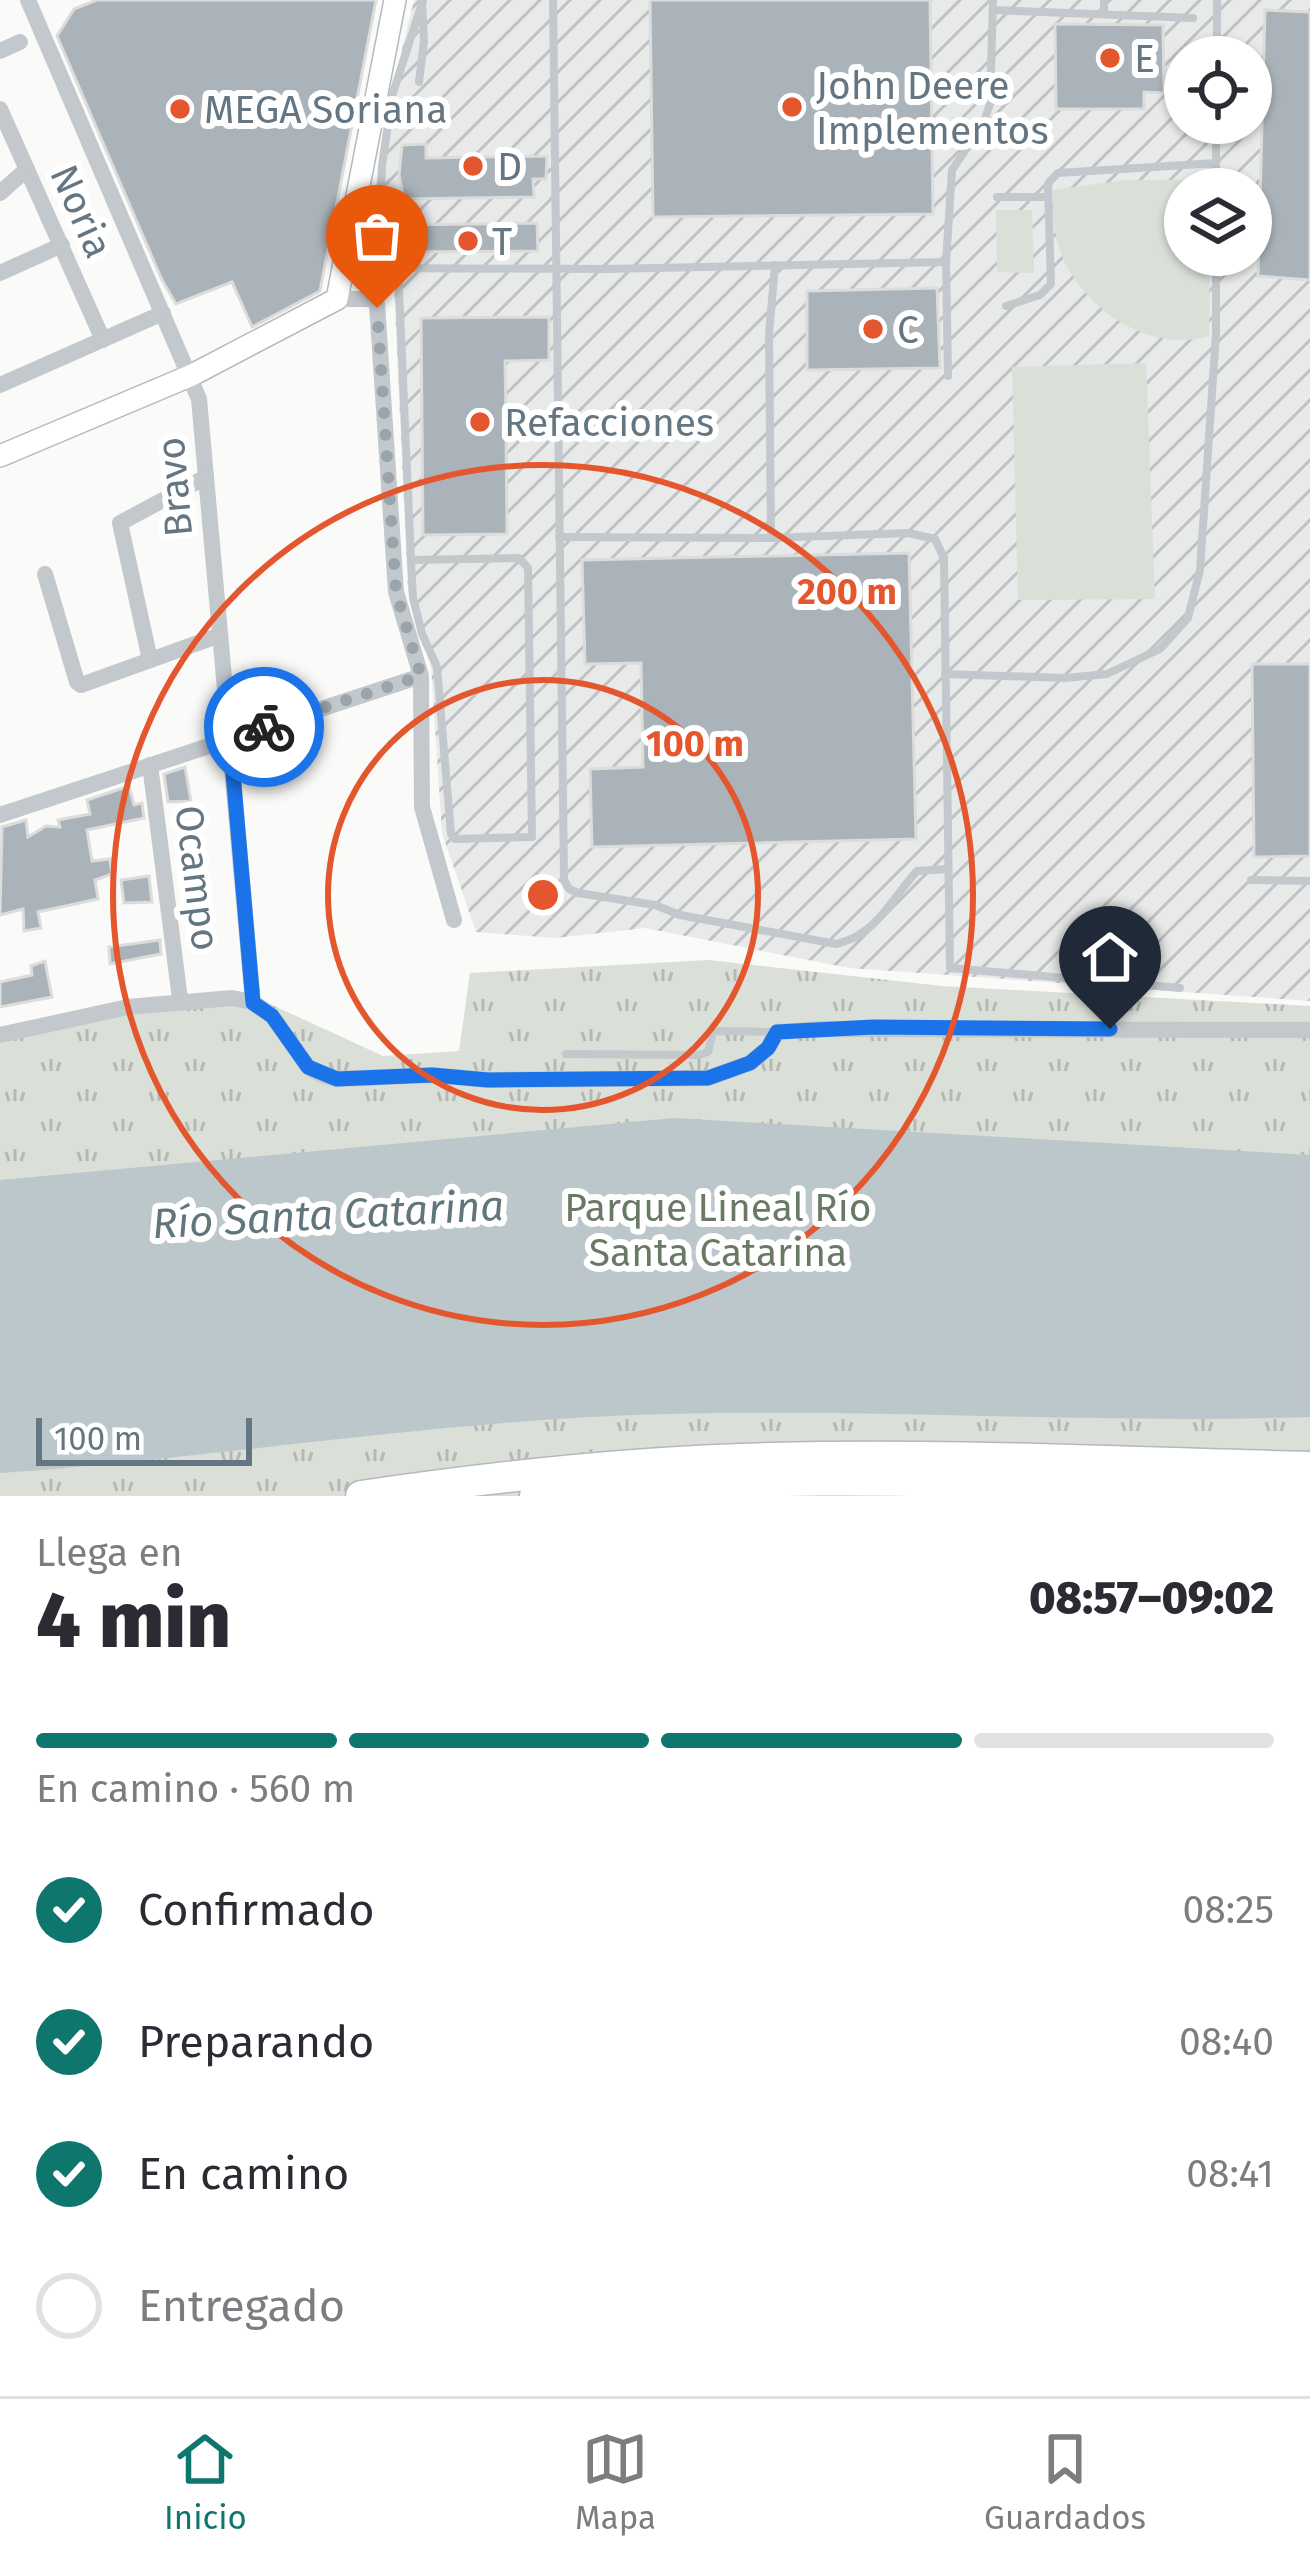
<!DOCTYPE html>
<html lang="es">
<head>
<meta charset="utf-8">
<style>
  body { margin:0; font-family:"Fira Sans",sans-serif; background:#f7f7f7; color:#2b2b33; height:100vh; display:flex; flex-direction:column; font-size:45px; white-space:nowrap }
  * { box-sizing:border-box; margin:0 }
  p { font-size:39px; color:#7c7c81 }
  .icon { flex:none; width:66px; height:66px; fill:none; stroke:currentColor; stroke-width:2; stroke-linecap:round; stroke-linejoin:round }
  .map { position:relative; height:1496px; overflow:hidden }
  .panel { display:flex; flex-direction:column; background:#fff; flex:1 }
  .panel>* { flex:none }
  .tools { position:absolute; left:1164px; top:36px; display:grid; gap:24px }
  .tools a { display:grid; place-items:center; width:108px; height:108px; border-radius:50%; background:#fff; box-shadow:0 3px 9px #0004; font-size:60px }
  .scale { position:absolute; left:36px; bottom:30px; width:216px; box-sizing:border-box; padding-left:12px; border:6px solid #657683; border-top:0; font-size:33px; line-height:42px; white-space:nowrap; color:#657683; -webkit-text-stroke:9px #fff; paint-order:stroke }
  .pin { position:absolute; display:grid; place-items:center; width:102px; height:102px; color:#fff; margin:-123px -51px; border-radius:50% 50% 50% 0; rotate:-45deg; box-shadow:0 0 12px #0007 }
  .pin .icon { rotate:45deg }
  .courier { position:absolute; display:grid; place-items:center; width:120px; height:120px; margin:-60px; border:9px solid #1a73e8; border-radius:50%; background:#fff; color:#222; box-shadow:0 3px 15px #0007 }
  .summary em { font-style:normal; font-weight:800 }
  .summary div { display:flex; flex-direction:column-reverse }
  .summary { display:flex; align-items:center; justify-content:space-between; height:204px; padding:0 36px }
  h1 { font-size:78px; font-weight:800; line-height:90px }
  .bar { display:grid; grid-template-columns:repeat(4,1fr); gap:18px 12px; align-content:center; height:144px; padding:0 36px }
  .bar i { height:15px; border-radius:9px; background:#e1e1e2 }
  .bar .selected { background:#0f766e }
  .bar p { grid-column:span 4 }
  ol { padding:0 36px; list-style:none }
  li { display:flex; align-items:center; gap:36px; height:132px }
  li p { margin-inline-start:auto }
  li .icon { padding:12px; border-radius:50%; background:#0f766e; color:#fff; stroke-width:4 }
  li:last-child { color:#7c7c81 }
  li i { width:66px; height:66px; border:6px solid #e1e1e2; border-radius:50% }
  .tabs { display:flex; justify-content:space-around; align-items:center; height:168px; border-top:3px solid #e1e1e2; background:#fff; font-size:33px; color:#7c7c81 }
  .tabs a { display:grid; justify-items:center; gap:6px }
  .tabs .selected { color:#0f766e }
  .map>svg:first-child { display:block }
  .industrial { fill:url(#industrial-furrows); fill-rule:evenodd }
  .park { fill:url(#park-tufts) }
  .pitch { fill:#dadfd7 }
  .water { fill:#bbc7cb }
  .building { fill:#aab3b9; stroke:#dcdcda; stroke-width:3 }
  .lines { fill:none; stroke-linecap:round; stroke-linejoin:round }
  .secondary-casing { stroke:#b3babf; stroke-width:24 }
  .highway-casing { stroke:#b4b9bd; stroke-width:33 }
  .lane { stroke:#c3c8cc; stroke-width:8 }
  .street { stroke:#c3c8cc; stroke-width:16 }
  .secondary { stroke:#fff; stroke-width:21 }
  .highway { stroke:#fff; stroke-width:30 }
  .done { stroke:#99a4ac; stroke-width:12; stroke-dasharray:0 21.6 }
  .route { stroke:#1a73e8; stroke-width:15 }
  .ring { fill:none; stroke:#e4572e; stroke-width:6 }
  .poi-dot { fill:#e4572e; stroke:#fff; stroke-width:4.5 }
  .labels { text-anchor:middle; stroke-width:12; stroke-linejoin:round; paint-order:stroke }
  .poi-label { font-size:39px; fill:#657683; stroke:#fff; text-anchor:start }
  .street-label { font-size:39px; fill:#657683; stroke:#fff }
  .park-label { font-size:39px; fill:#687a64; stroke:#fff }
  .water-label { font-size:42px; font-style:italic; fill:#60757c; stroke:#fff }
  .centre { fill:#e4572e; stroke:#fff; stroke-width:6 }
  .ring-label { font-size:36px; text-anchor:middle; font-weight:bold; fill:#e4572e; stroke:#fff; stroke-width:12; stroke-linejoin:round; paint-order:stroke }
</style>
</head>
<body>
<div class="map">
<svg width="1310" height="1496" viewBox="0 0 1310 1496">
  <defs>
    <pattern id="industrial-furrows" width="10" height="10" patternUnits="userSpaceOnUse" patternTransform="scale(3)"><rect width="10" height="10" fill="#e8e9e9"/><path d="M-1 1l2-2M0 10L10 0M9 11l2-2" fill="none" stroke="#c0c1c2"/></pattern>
    <pattern id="park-tufts" width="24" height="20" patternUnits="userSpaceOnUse" patternTransform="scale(3)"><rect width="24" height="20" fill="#dadfd7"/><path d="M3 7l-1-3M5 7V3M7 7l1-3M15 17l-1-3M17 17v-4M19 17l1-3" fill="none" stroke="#b4b9b4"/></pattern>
  </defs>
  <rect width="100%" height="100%" fill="#fafaf8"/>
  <path class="industrial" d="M414,0H1310V1001L849,968L645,928L556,938L476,932L442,833L431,667L408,591L394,288L391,252L375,190L391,94ZM1185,57H1251V123H1185ZM1185,189H1251V255H1185Z"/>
  <path class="park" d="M709,960L942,986L1310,1006V1496H0V1043L138,1011L257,998L383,1056L459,1051L470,973Z"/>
  <g class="pitch">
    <path d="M1125,180H1204L1207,189H1185V255H1210L1209,336C1153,353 1093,315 1066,265C1054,242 1053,215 1052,190Z"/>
    <path d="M996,210H1032L1034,273L997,272Z"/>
    <path d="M1146,363L1155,599L1018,600L1012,367Z"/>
  </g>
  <path class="water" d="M675,1118L1310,1155V1417C1070,1425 830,1404 590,1417C393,1428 197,1459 0,1473V1180Z"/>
  <g class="building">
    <path d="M97,0H376L320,291L252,327L232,282L176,304L162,280L57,36L74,9Z"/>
    <path d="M650,0H930L933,214L653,217Z"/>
    <path d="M1265,10L1310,12V280L1258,276Z"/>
    <path d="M1055,24L1163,25L1164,93L1144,92V109H1056Z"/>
    <path d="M426,144V158L547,156L546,179H533L534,197L404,199L399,175L402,145Z"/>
    <path d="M537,223L538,251L403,252L399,232V225Z"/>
    <path d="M937,288L940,368L807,370V291Z"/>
    <path d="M549,317V360L505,361L506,414H538V430H506L507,534L423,535L421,318Z"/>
    <path d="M909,553L916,839L592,847L590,769L643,767L641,663L585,664L582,560Z"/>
    <path d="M1252,664H1310V856L1254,857Z"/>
    <path d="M185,767L191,801L168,802L164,774Z"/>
    <path d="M129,786L134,805L142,803L144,818L87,830L92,861L110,859L112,874L95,880L98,899L38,912L41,928L24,931L23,909L0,915L2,827L26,820L28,837L46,826L60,827L58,820L90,814L87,800Z"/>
    <path d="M149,876L152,902L124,903L121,880Z"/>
    <path d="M160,940L161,954L110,964L109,947Z"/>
    <path d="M45,961L52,997L0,1007V982L32,975L31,966Z"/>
  </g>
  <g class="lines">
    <g class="secondary-casing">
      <path id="secondary" d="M0,456L192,375L337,299L395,0"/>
    </g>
    <g class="highway-casing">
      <g id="highway">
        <path d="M361,1496C497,1476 633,1461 771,1458C950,1453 1131,1463 1310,1467"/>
        <path d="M535,1496C792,1467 1052,1487 1310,1490"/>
      </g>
    </g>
    <g class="lane">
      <path d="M553,0L564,880L569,889L578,893L655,905L680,915L836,944C877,935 891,899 917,871L947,869"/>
      <path d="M1104,0V14"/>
      <path d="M993,10L1193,18"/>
      <path d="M1217,57V0"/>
      <path d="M419,82L424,41L422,3"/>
      <path d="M1216,189V123"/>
      <path d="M997,197H1048"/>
      <path d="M946,262L948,376"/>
      <path d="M345,268L606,269L946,262L952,170L983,124L990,104L993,0"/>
      <path d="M1006,306L1040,295L1051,284L1048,189L1049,182L1058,173L1216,163"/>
      <path d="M559,537L771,538L908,533L935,539L944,558L950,968L1180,988"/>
      <path d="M771,538L769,334L775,265"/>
      <path d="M519,558L528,568L532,837L455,839L451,834L437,667L422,634L413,598L411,560Z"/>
      <path d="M411,560L398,268L381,189L382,166L392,96L423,0"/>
      <path d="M945,674L1065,678L1107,674L1160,649L1188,618L1200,570L1216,334V255"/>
      <path d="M1251,880L1310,881"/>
      <path d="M566,1054L699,1055L708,1052L713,1031L775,1032"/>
    </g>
    <g class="street">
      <path d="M28,0L199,399L253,1002"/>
      <path d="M0,51L20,42"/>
      <path d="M0,109L103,340"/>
      <path d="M0,193L27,169"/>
      <path d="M0,273L62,245"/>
      <path d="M337,299H374L377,304L396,592L421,676L422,807L454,920"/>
      <path d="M0,385L163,313"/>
      <path d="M45,574L77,682L81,685L220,635"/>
      <path d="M150,660L120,523L206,477"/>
      <path d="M150,765L180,999"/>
      <path d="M0,815L421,676"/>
      <path d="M0,1035L128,1007L232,998L253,1002L272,1016L308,1067L322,1075L337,1079L432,1075L488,1080L708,1078L750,1063L768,1048L777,1032L822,1029L1310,1030"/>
    </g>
    <use href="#secondary" class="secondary"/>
    <use href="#highway" class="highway"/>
  </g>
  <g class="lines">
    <path class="done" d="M264,727L421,676L396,592L377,308"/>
    <path class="route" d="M264,727L230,739L253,1003L272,1016L308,1067L337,1079L432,1075L488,1080L708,1078L750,1063L768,1048L777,1032L873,1027L1110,1029"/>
  </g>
  <g class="ring">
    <circle cx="543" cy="895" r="215"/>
    <circle cx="543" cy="895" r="430"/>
  </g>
  <g class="poi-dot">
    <circle cx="1110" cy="58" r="12"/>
    <circle cx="792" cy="107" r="12"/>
    <circle cx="180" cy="109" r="12"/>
    <circle cx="473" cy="166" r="12"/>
    <circle cx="468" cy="241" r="12"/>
    <circle cx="873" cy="329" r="12"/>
    <circle cx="480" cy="422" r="12"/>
  </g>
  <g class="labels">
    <g class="poi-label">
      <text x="1134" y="72">E</text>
      <text x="816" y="99">John Deere<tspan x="816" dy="45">Implementos</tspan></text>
      <text x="204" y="123">MEGA Soriana</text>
      <text x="497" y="180">D</text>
      <text x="492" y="255">T</text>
      <text x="897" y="343">C</text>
      <text x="504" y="436">Refacciones</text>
    </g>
    <g class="street-label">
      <text transform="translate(82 211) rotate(66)" y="14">Noria</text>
      <text transform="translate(174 487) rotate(-95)" y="14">Bravo</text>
      <text transform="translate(198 878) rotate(83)" y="14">Ocampo</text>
    </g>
    <g class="park-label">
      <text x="718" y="1221">Parque Lineal Río<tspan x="718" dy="45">Santa Catarina</tspan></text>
    </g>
    <g class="water-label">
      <text transform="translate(328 1214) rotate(-3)" y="15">Río Santa Catarina</text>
    </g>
  </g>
  <circle cx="543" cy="895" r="18" class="centre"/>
  <g class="ring-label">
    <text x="847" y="604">200 m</text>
    <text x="695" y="756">100 m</text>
  </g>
</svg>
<div class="tools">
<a><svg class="icon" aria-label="locate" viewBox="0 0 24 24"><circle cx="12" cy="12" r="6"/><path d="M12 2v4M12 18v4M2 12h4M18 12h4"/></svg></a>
<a><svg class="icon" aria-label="layers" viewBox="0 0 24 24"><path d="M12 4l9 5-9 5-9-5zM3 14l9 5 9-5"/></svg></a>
</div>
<div class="scale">100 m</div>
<div class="pin" style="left:377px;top:308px;background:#ea580c"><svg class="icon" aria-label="bag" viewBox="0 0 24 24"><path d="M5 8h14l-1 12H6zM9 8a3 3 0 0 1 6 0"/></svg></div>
<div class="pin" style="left:1110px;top:1029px;background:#1f2937"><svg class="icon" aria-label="home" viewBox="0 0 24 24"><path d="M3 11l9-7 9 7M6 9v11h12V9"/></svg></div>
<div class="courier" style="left:264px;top:727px"><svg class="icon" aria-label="bike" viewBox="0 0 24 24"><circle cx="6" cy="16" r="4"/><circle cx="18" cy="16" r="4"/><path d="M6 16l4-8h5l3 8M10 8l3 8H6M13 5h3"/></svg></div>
</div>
<section class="panel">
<div class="summary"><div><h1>4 min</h1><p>Llega en</p></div><em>08:57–09:02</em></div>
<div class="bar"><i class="selected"></i><i class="selected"></i><i class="selected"></i><i></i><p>En camino · 560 m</p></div>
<ol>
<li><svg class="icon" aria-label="check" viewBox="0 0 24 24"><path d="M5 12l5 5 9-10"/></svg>Confirmado<p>08:25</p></li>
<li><svg class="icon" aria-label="check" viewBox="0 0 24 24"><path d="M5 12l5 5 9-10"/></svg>Preparando<p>08:40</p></li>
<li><svg class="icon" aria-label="check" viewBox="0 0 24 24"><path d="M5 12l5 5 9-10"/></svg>En camino<p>08:41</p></li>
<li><i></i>Entregado</li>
</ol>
</section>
<nav class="tabs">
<a class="selected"><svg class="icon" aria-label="home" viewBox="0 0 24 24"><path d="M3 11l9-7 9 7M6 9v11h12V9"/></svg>Inicio</a>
<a><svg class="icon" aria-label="map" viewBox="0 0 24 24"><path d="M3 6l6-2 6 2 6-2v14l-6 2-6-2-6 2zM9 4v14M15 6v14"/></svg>Mapa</a>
<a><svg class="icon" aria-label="saved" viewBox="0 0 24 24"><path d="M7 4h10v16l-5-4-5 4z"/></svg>Guardados</a>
</nav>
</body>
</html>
